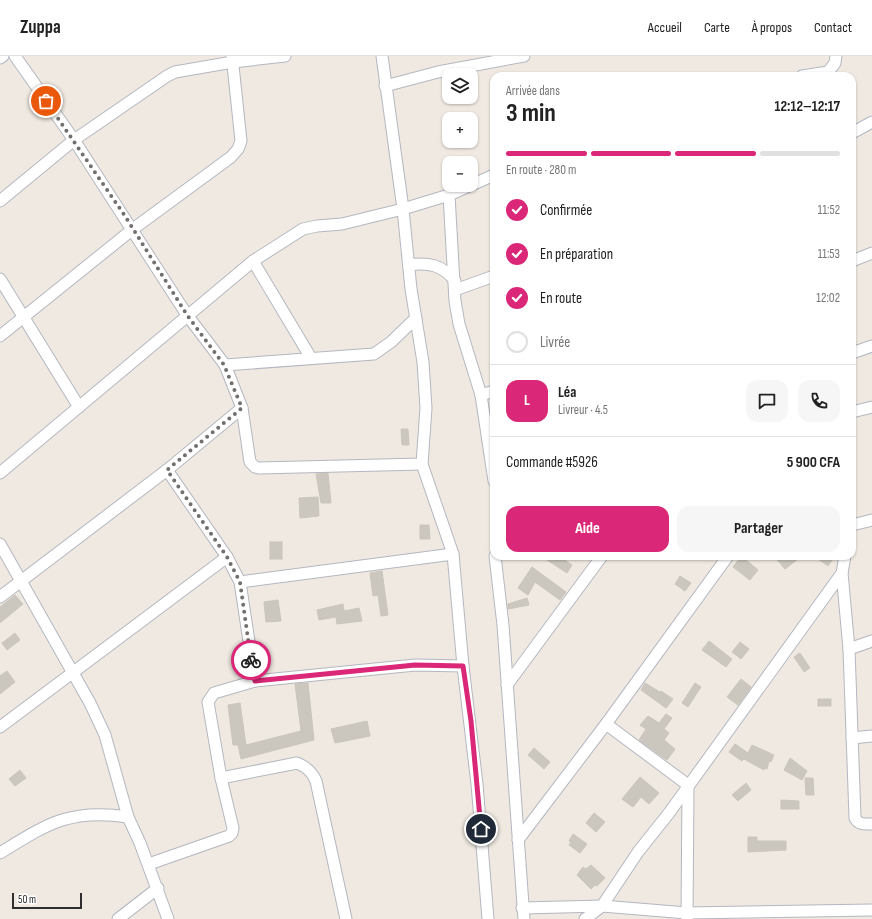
<!DOCTYPE html>
<html lang="fr">
<head>
<meta charset="utf-8">
<style>
  body { margin:0; font-family:"Sofia Sans Condensed",sans-serif; background:#f6f6f6; color:#222; height:100vh; display:flex; flex-direction:column; font-size:15px; white-space:nowrap }
  * { box-sizing:border-box; margin:0 }
  p { font-size:13px; color:#767676 }
  .icon { flex:none; width:22px; height:22px; fill:none; stroke:currentColor; stroke-width:2; stroke-linecap:round; stroke-linejoin:round }
  .map { position:relative; flex:1; overflow:hidden }
  .side { position:absolute; left:490px; top:16px; width:366px; height:488px; display:flex; flex-direction:column; background:#fff; border-radius:12px; box-shadow:0 1px 3px #0004 }
  .side>* { flex:none }
  .controls { position:absolute; left:442px; top:12px; display:grid; gap:8px }
  .controls a { display:grid; place-items:center; width:36px; height:36px; border-radius:8px; background:#fff; box-shadow:0 1px 3px #0004; font-size:20px }
  .scale { position:absolute; left:12px; bottom:10px; width:70px; box-sizing:border-box; padding-left:4px; border:2px solid #2e2e2e; border-top:0; font-size:11px; line-height:14px; white-space:nowrap; color:#2e2e2e; -webkit-text-stroke:3px #fff; paint-order:stroke }
  .pin { position:absolute; display:grid; place-items:center; width:34px; height:34px; color:#fff; margin:-17px; border:2px solid #fff; border-radius:50%; box-shadow:0 1px 4px #0007 }
  .courier { position:absolute; display:grid; place-items:center; width:40px; height:40px; margin:-20px; border:3px solid #db2777; border-radius:50%; background:#fff; color:#222; box-shadow:0 1px 5px #0007 }
  .headline em { font-style:normal; font-weight:700 }
  .headline div { display:flex; flex-direction:column-reverse }
  .headline { display:flex; align-items:center; justify-content:space-between; height:68px; padding:0 16px }
  h1 { font-size:26px; font-weight:700; line-height:30px }
  .bar { display:grid; grid-template-columns:repeat(4,1fr); gap:6px 4px; align-content:center; height:48px; padding:0 16px }
  .bar i { height:5px; border-radius:3px; background:#e0e0e0 }
  .bar .current { background:#db2777 }
  .bar p { grid-column:span 4 }
  .line { display:flex; align-items:center; gap:10px; padding:0 16px; border-top:1px solid #e0e0e0 }
  .line div { flex:1 }
  .round { display:grid; place-items:center; flex:none; width:42px; height:42px; border-radius:12px; background:#f6f6f6 }
  ol { padding:0 16px; list-style:none }
  li { display:flex; align-items:center; gap:12px; height:44px }
  li p { margin-inline-start:auto }
  li .icon { padding:4px; border-radius:50%; background:#db2777; color:#fff; stroke-width:4 }
  li:last-child { color:#767676 }
  li i { width:22px; height:22px; border:2px solid #e0e0e0; border-radius:50% }
  .primary-button { display:flex; gap:8px; margin-top:auto; padding:8px 16px }
  .primary-button a { flex:1; height:46px; border-radius:12px; background:#db2777; color:#fff; font-size:16px; font-weight:700; line-height:46px; text-align:center }
  .primary-button a+a { background:#f6f6f6; color:#222 }
  header { display:flex; align-items:center; gap:24px; box-sizing:border-box; height:56px; padding:0 20px; background:#fff; border-bottom:1px solid #e0e0e0 }
  header strong { font-size:19px }
  nav { display:flex; gap:22px; margin-inline-start:auto; font-size:14px }
  .map>svg:first-child { display:block }
  .building { fill:#cbc7bf; stroke:#cbc5ba }
  .lines { fill:none; stroke-linecap:round; stroke-linejoin:round }
  .minor-casing { stroke:#b4b7c1; stroke-width:13 }
  .minor { stroke:#fff; stroke-width:11 }
  .done { stroke:#726f6d; stroke-width:4; stroke-dasharray:0 7.2 }
  .route { stroke:#db2777; stroke-width:5 }
</style>
</head>
<body>
<header>
<strong>Zuppa</strong>
<nav><a>Accueil</a><a>Carte</a><a>À propos</a><a>Contact</a></nav>
</header>
<div class="map">
<svg width="872" height="863" viewBox="0 0 872 863">
  <rect width="100%" height="100%" fill="#efe9e1"/>
  <g class="building">
    <path d="M401,373H408L409,389H402Z"/>
    <path d="M328,417L331,447H321L316,418Z"/>
    <path d="M318,441L319,460L300,462L299,442Z"/>
    <path d="M420,469H429L430,483H420Z"/>
    <rect x="270" y="486" width="12" height="17"/>
    <path d="M541,500H559L572,509L567,517Z"/>
    <path d="M774,500H802L785,513Z"/>
    <path d="M814,500H835L828,510Z"/>
    <path d="M740,502L743,504L745,503L758,514L750,524L733,511Z"/>
    <path d="M532,511L566,536L560,544L535,526L528,539L518,532Z"/>
    <path d="M382,515L388,559L381,560L378,539L373,540L370,517Z"/>
    <path d="M680,520L691,527L685,535L675,528Z"/>
    <path d="M15,539L23,548L0,567V551Z"/>
    <path d="M527,542L529,549L508,553V548Z"/>
    <path d="M278,544L281,565L266,566L264,546Z"/>
    <path d="M343,548L344,555L359,552L362,565L337,568L336,561L319,564L317,554Z"/>
    <path d="M15,577L20,584L7,594L2,587Z"/>
    <path d="M709,585L732,603L726,611L702,594Z"/>
    <path d="M740,586L749,593L741,603L732,596Z"/>
    <path d="M800,597L810,612L804,616L794,601Z"/>
    <path d="M7,615L15,626L0,638V620Z"/>
    <path d="M741,623L751,631L738,649L727,641Z"/>
    <path d="M308,627L314,684L241,703L238,689H233L228,649L240,647L246,689L301,675L295,628Z"/>
    <path d="M645,627L660,636L661,635L673,643L666,652L641,634Z"/>
    <path d="M695,627L701,631L688,651L682,647Z"/>
    <rect x="818" y="643" width="13" height="7"/>
    <path d="M666,658L672,662L664,673L669,677L664,684L675,693L667,704L639,684L646,673L640,669L648,660L659,667Z"/>
    <path d="M367,665L370,680L335,687L331,673Z"/>
    <path d="M735,688L748,697L752,689L774,699L771,706L769,705L767,713L764,712V714L744,703L742,705L729,696Z"/>
    <path d="M534,692L550,706L544,713L528,699Z"/>
    <path d="M790,702L807,715L802,724L784,714Z"/>
    <path d="M20,714L26,722L15,730L9,723Z"/>
    <path d="M640,721L659,737L649,748L641,741L633,751L622,743Z"/>
    <path d="M805,722H813L814,739H806Z"/>
    <path d="M746,727L751,734L738,745L732,739Z"/>
    <path d="M781,744L799,745V753H781Z"/>
    <path d="M594,757L605,766L596,776L586,767Z"/>
    <path d="M573,778L587,788L580,797L569,789L571,786L569,785Z"/>
    <path d="M748,781H757V785H786V794L748,796Z"/>
    <path d="M591,809L605,822L597,830L595,829L591,833L577,819L583,811L586,813Z"/>
  </g>
  <g class="lines">
    <g class="minor-casing">
      <g id="minor">
        <path d="M15,0L74,84L187,259L225,309L242,352L250,406L255,411L259,412L422,408"/>
        <path d="M382,0L403,153L411,233L423,306L426,352L422,408L453,498L463,610L477,728L488,863"/>
        <path d="M0,2L3,0"/>
        <path d="M802,20L828,16L835,7L836,0"/>
        <path d="M385,30L438,16L524,0"/>
        <path d="M852,77L872,66"/>
        <path d="M449,139L494,119"/>
        <path d="M0,145L74,84L167,20L175,16L233,6L285,0"/>
        <path d="M253,205L311,302"/>
        <path d="M852,205L872,197"/>
        <path d="M409,209C428,206 443,209 455,225"/>
        <path d="M0,223L79,351"/>
        <path d="M455,234L494,220"/>
        <path d="M0,280L133,173L231,101L238,93L241,85L232,0"/>
        <path d="M852,297L872,290"/>
        <path d="M225,309L374,298L391,286L416,262"/>
        <path d="M481,339L494,335"/>
        <path d="M852,356L872,351"/>
        <path d="M167,414L227,501L240,526L255,625"/>
        <path d="M0,417L253,205L303,173L317,170L342,168L403,153L449,139L455,245L459,268L481,339L494,425"/>
        <path d="M852,469L872,464"/>
        <path d="M0,488L90,647L105,679L128,761L140,787L168,863"/>
        <path d="M495,500L503,569L524,863"/>
        <path d="M845,500L842,517L849,593L855,762C859,769 864,768 872,768"/>
        <path d="M240,526L453,498"/>
        <path d="M0,541L167,414L242,352"/>
        <path d="M849,593L872,585"/>
        <path d="M507,629L602,500"/>
        <path d="M606,668L688,729L687,863"/>
        <path d="M0,671L227,501"/>
        <path d="M852,682L872,680"/>
        <path d="M221,722L297,707C307,711 312,716 316,725L346,863"/>
        <path d="M518,784L606,668L728,500"/>
        <path d="M0,797C47,768 70,752 128,761"/>
        <path d="M149,808L229,780L232,777L233,772L221,722L208,646L214,637L255,625L415,609L463,610"/>
        <path d="M522,852L602,850L687,857L872,854"/>
        <path d="M118,863L158,832"/>
        <path d="M585,863L602,850L638,796L669,757L842,517"/>
      </g>
    </g>
    <use href="#minor" class="minor"/>
  </g>
  <g class="lines">
    <path class="done" d="M46,45L125,160L187,259L224,309L242,352L167,414L227,501L240,526L251,604"/>
    <path class="route" d="M251,604L255,625L415,609L463,610L471,665L481,773"/>
  </g>
</svg>
<div class="controls">
<a><svg class="icon" aria-label="layers" viewBox="0 0 24 24"><path d="M12 4l9 5-9 5-9-5zM3 14l9 5 9-5"/></svg></a>
<a>+</a>
<a>−</a>
</div>
<div class="scale">50 m</div>
<div class="pin" style="left:46px;top:45px;background:#ea580c"><svg class="icon" aria-label="bag" viewBox="0 0 24 24"><path d="M5 8h14l-1 12H6zM9 8a3 3 0 0 1 6 0"/></svg></div>
<div class="pin" style="left:481px;top:773px;background:#1f2937"><svg class="icon" aria-label="home" viewBox="0 0 24 24"><path d="M3 11l9-7 9 7M6 9v11h12V9"/></svg></div>
<div class="courier" style="left:251px;top:604px"><svg class="icon" aria-label="bike" viewBox="0 0 24 24"><circle cx="6" cy="16" r="4"/><circle cx="18" cy="16" r="4"/><path d="M6 16l4-8h5l3 8M10 8l3 8H6M13 5h3"/></svg></div>
<section class="side">
<div class="headline"><div><h1>3 min</h1><p>Arrivée dans</p></div><em>12:12–12:17</em></div>
<div class="bar"><i class="current"></i><i class="current"></i><i class="current"></i><i></i><p>En route · 280 m</p></div>
<ol>
<li><svg class="icon" aria-label="check" viewBox="0 0 24 24"><path d="M5 12l5 5 9-10"/></svg>Confirmée<p>11:52</p></li>
<li><svg class="icon" aria-label="check" viewBox="0 0 24 24"><path d="M5 12l5 5 9-10"/></svg>En préparation<p>11:53</p></li>
<li><svg class="icon" aria-label="check" viewBox="0 0 24 24"><path d="M5 12l5 5 9-10"/></svg>En route<p>12:02</p></li>
<li><i></i>Livrée</li>
</ol>
<div class="line" style="height:72px"><b class="round" style="background:#db2777;color:#fff">L</b><div><b>Léa</b><p>Livreur · 4.5</p></div><a class="round"><svg class="icon" aria-label="chat" viewBox="0 0 24 24"><path d="M4 5h16v11H9l-5 4z"/></svg></a><a class="round"><svg class="icon" aria-label="phone" viewBox="0 0 24 24"><path d="M5 4h4l2 5-3 2q2 4 5 5l2-3 5 2v4C11 20 4 13 5 4z"/></svg></a></div>
<div class="line" style="height:52px"><div>Commande #5926</div><b>5 900 CFA</b></div>
<div class="primary-button"><a>Aide</a><a>Partager</a></div>
</section>
</div>
</body>
</html>
